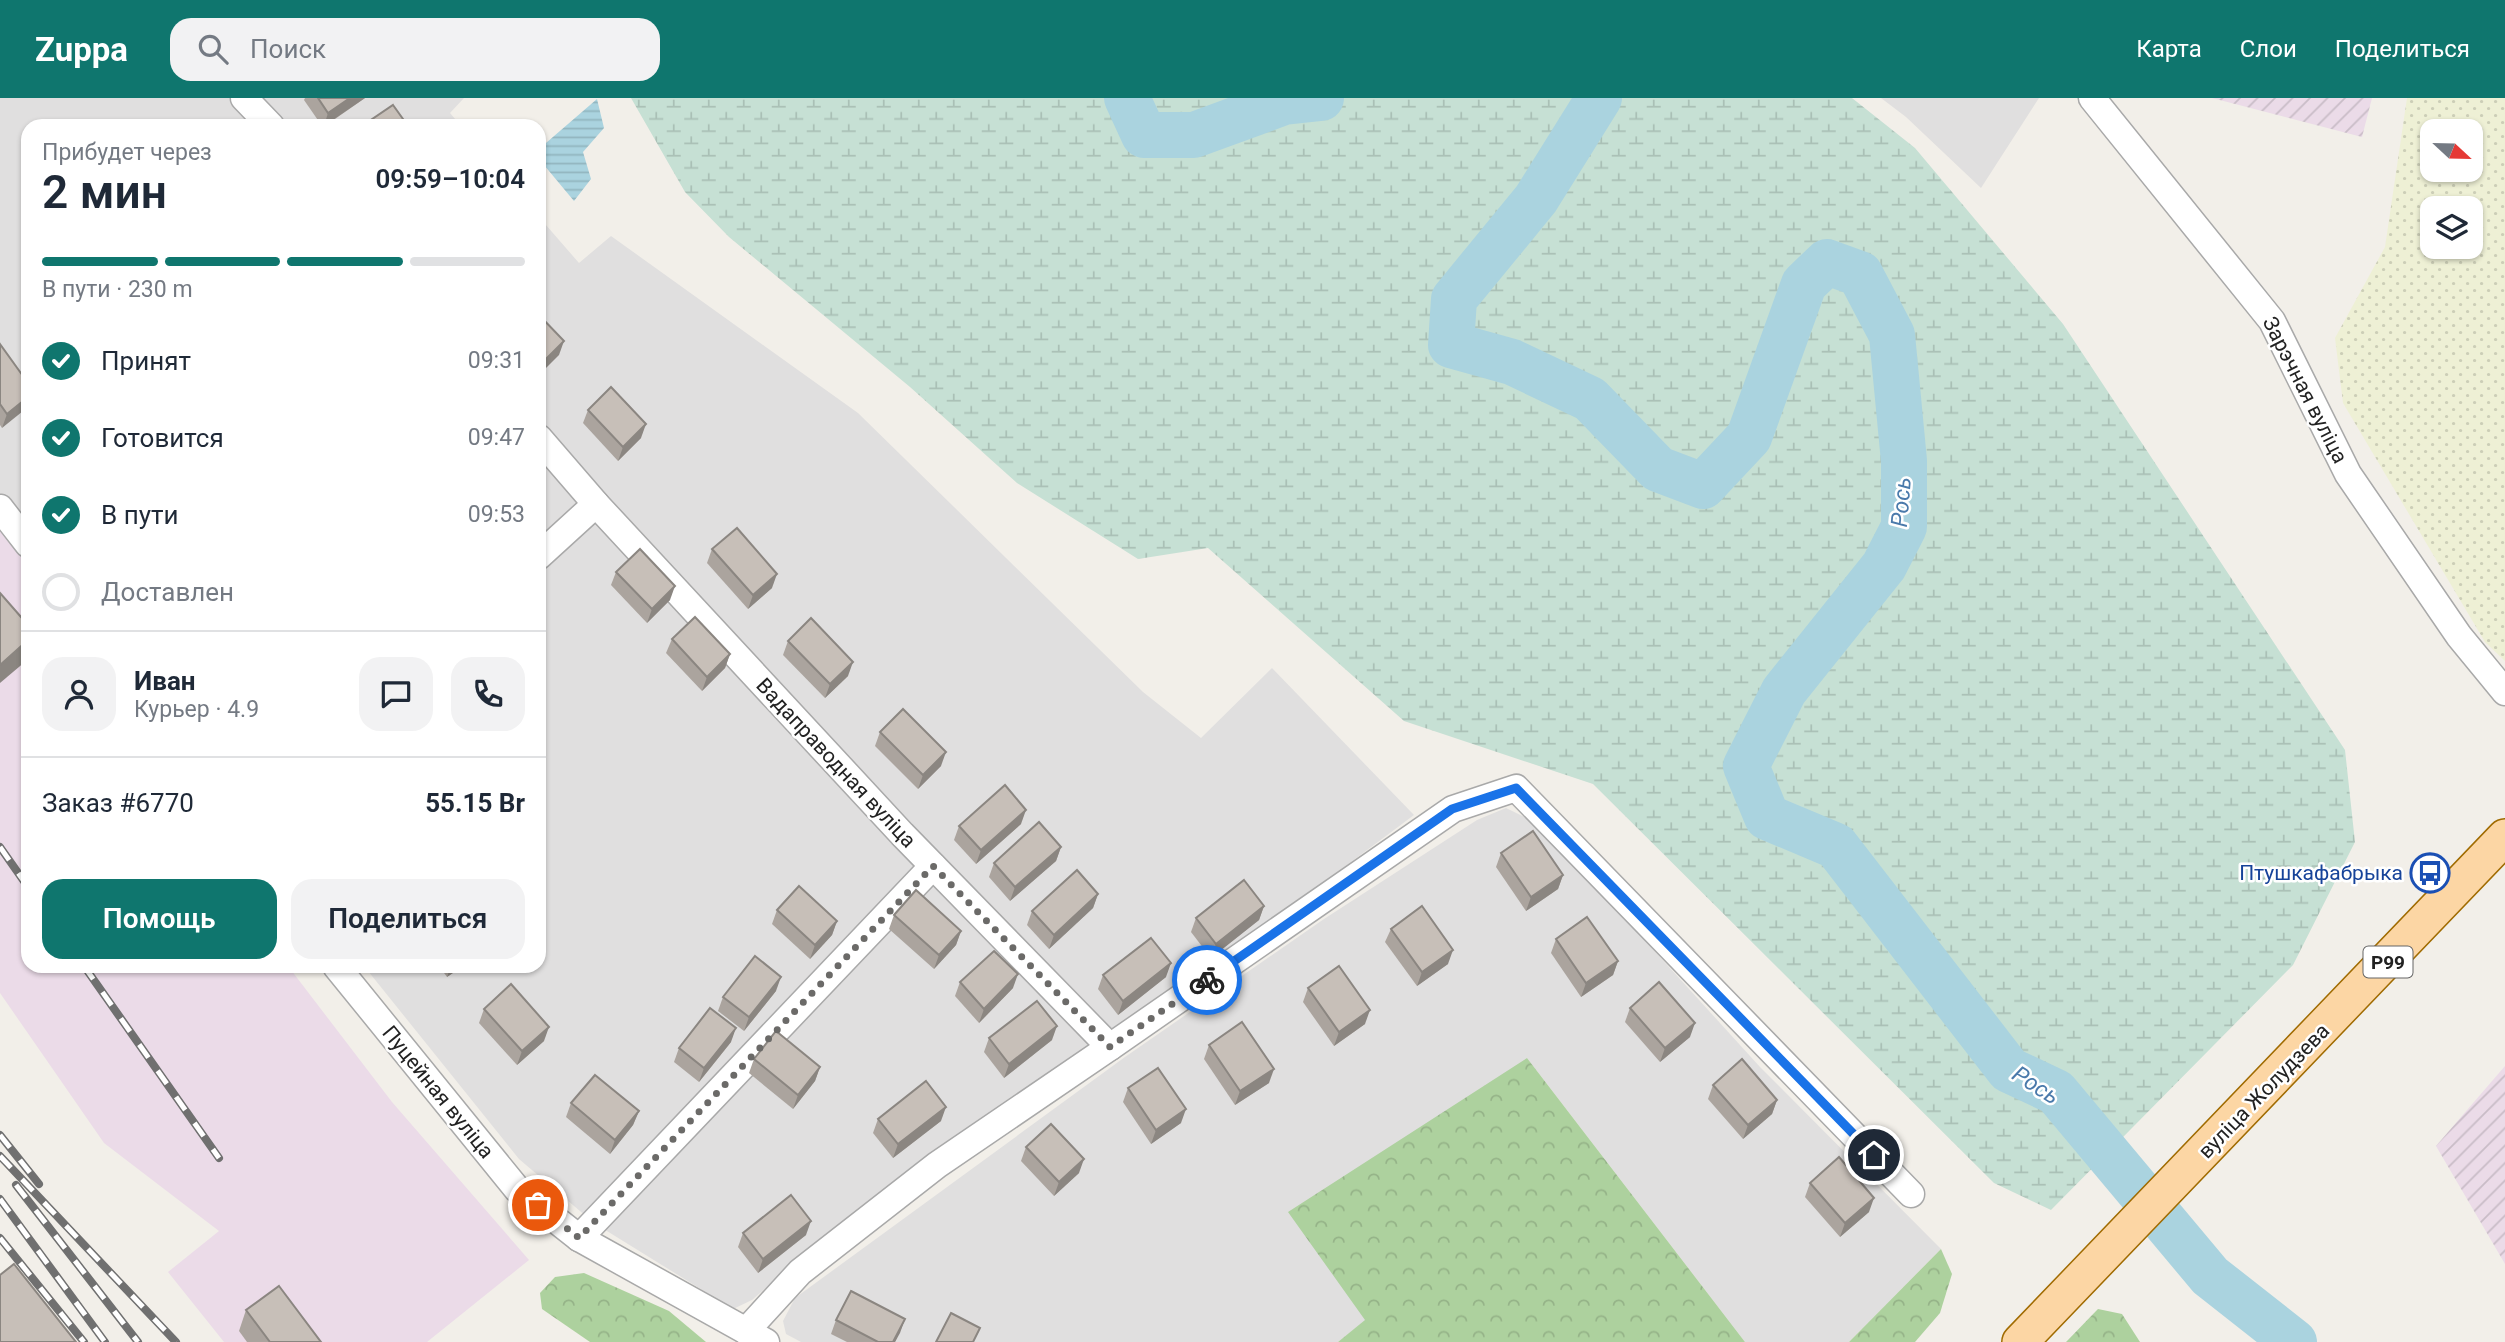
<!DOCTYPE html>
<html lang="ru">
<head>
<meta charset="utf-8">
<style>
  body { margin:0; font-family:Roboto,sans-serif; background:#f2f2f3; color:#1f2937; height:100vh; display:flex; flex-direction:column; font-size:26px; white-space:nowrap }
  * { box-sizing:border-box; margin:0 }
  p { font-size:23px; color:#747a83 }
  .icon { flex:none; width:38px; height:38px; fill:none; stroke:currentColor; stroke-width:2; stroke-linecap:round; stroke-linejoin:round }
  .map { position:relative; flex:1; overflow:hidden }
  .sheet { position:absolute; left:21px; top:21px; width:525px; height:854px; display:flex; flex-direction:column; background:#fff; border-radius:21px; box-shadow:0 2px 5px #0004 }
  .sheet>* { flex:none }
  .needle { width:46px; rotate:112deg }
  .fabs { position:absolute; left:2420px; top:21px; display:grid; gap:14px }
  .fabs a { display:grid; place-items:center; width:63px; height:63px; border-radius:14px; background:#fff; box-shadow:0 2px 5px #0004; font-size:35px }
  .pin { position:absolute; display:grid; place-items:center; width:60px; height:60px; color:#fff; margin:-30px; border:4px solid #fff; border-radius:50%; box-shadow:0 2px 7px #0007 }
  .courier { position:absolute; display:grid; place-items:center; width:70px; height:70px; margin:-35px; border:5px solid #1a73e8; border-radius:50%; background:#fff; color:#222; box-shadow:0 2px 9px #0007 }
  .overview em { font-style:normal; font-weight:600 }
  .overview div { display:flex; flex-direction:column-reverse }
  .overview { display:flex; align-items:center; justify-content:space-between; height:119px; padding:0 21px }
  h1 { font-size:46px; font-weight:600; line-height:52px }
  .bar { display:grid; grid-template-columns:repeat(4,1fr); gap:10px 7px; align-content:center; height:84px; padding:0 21px }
  .bar i { height:9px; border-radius:5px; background:#e0e1e3 }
  .bar .current { background:#0f766e }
  .bar p { grid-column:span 4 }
  .line { display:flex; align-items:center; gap:18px; padding:0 21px; border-top:2px solid #e0e1e3 }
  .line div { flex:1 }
  .round { display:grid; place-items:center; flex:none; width:74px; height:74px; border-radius:21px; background:#f2f2f3 }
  ol { padding:0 21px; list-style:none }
  li { display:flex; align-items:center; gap:21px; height:77px }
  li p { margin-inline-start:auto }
  li .icon { padding:7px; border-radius:50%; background:#0f766e; color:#fff; stroke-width:4 }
  li:last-child { color:#747a83 }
  li i { width:38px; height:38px; border:4px solid #e0e1e3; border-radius:50% }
  .button { display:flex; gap:14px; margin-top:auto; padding:14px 21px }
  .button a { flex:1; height:80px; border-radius:21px; background:#0f766e; color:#fff; font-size:28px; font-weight:600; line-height:80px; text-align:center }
  .button a+a { background:#f2f2f3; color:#1f2937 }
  header { display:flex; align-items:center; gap:42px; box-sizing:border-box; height:98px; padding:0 35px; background:#0f766e; color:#fff }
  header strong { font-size:33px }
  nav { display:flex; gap:38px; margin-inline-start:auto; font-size:24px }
  .search { width:490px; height:63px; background:#f2f2f3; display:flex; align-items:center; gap:18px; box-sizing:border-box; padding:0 24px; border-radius:21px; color:#747a83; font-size:26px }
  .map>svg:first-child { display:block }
  .residential { fill:#e0dfdf }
  .industrial { fill:url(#industrial-furrows) }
  .railway { fill:#ebdbe8 }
  .farmland { fill:url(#farmland-dots); fill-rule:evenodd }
  .forest { fill:url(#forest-crowns) }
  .wetland { fill:url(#wetland-marsh) }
  .water { fill:url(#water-rules) }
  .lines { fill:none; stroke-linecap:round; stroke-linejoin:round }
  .river { stroke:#aad3df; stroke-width:46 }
  .minor-casing { stroke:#a9a9a9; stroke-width:29 }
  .major-casing { stroke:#a06b00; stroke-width:38 }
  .minor { stroke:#fff; stroke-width:26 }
  .major { stroke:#fcd6a4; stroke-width:35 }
  .rail-casing { stroke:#707070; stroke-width:8 }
  .rail { stroke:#fff; stroke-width:5; stroke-dasharray:16; stroke-linecap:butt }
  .wall { fill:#aba49e }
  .shaded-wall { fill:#8b8681 }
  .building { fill:#c7bfb8; stroke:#8b8681; stroke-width:2 }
  .done { stroke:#6b6a68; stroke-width:7; stroke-dasharray:0 12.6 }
  .route { stroke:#1a73e8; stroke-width:9 }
  .labels { text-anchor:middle; stroke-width:5; stroke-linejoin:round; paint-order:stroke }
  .shield { fill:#fff; stroke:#646464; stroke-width:2 }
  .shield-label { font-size:19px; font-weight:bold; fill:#222 }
  .street-label { font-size:21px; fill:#222; stroke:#fff }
  .transit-label { font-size:21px; fill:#164399; stroke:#fff; text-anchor:end }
  .water-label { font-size:23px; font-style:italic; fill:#4a7aab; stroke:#fff }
</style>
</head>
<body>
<header>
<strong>Zuppa</strong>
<div class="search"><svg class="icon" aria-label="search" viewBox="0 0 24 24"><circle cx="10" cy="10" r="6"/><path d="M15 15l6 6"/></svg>Поиск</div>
<nav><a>Карта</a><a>Слои</a><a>Поделиться</a></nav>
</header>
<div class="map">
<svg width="2505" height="1244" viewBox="0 0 2505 1244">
  <defs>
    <pattern id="industrial-furrows" width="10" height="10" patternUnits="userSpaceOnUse" patternTransform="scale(1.75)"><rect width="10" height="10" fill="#ebdbe8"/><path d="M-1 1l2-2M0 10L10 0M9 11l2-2" fill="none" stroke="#c9bcc7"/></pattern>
    <pattern id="farmland-dots" width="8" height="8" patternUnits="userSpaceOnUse" patternTransform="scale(1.75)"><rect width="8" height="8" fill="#eef0d5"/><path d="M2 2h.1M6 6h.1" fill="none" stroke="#ccceb7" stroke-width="1.8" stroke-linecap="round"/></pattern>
    <pattern id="forest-crowns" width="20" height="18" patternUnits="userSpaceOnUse" patternTransform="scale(1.75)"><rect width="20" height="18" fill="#add19e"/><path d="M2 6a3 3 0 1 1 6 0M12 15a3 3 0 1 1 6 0" fill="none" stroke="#95b388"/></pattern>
    <pattern id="wetland-marsh" width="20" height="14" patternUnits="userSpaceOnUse" patternTransform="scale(1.75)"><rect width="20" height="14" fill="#c6e0d4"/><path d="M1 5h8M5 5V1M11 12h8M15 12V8" fill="none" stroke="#aac0b6"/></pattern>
    <pattern id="water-rules" width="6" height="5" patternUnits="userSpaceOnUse" patternTransform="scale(1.75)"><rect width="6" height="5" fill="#aad3df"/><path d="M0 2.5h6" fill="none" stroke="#92b5bf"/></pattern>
  </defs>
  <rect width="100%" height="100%" fill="#f2efe9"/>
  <g class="residential">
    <path d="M0,0H464L450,15L461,28H28V434L0,398Z"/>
    <path d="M1881,0H2039L1981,90L1906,19Z"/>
    <path d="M539,119L579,165L611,138L858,315L1143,594L1201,640L1272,570L1414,717L1173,897L791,1168L752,1202L733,1211L594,1125L519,1061L364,868H539Z"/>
    <path d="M1506,710L1539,726L1760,969L1941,1151L1849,1244H1745L1527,960L1365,1223L1338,1244H801L786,1236L783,1223L795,1200L1125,959L1324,821L1477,722Z"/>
  </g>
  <g class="industrial">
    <path d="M2212,0H2372L2362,39Z"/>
    <path d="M2505,968V1166L2436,1048Z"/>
  </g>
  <path class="railway" d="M0,430L28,464V868H288L392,1004L529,1162L427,1244H224L168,1174L219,1133L104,1045L0,895Z"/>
  <path class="farmland" d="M2407,0H2505V563L2485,544L2343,305L2335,240L2385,149ZM2432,33H2471V72H2432ZM2432,110H2471V149H2432Z"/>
  <g class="forest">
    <path d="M1527,960L1745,1244H1338L1365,1222L1288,1114Z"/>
    <path d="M1941,1151L1952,1176L1940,1215L1915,1244H1849Z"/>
    <path d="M584,1175L669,1213L706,1244H590L542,1211L540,1195L555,1179Z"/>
    <path d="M2098,1211L2122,1216L2140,1244H2066Z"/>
  </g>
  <path class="wetland" d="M631,0H1852L1915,50L2063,226L2345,652L2355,744L2293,867L2051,1112L1994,1085L1593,686L1404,623L1208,450L1138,461L1017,385L910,289L729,139L685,94Z"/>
  <path class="water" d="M597,1L604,30L583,54L591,81L574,103L539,61V51Z"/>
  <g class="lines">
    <g class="river">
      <path d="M1127,0L1144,37H1194L1284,4L1321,0"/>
      <path d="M1599,0L1536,101L1454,201L1451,247L1512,264L1590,301L1658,371L1703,388L1749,339L1804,186L1827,164L1860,176L1892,237L1904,363V429L1884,468L1784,593L1746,668L1767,719L1836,748L2009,972L2056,994L2210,1178L2294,1244"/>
    </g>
    <g class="minor-casing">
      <g id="minor">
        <path d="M244,0L271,28"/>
        <path d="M2092,0L2272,223L2348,376L2459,538L2505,594"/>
        <path d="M539,340L596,406"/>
        <path d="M0,410L28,446"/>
        <path d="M539,458L596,406L902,736L1110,949L937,1067L800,1174L746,1233"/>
        <path d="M336,868L517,1091L579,1140L766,1244"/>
        <path d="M1110,949L1453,711L1516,690L1911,1096"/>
        <path d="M579,1140L933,768"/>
      </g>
    </g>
    <g class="major-casing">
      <path id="major" d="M2020,1244L2505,739"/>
    </g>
    <use href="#minor" class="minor"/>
    <use href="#major" class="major"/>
    <g class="rail-casing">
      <g id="rail">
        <path d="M0,749L28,789"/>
        <path d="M84,868L219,1060"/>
        <path d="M0,1037L39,1086"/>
        <path d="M0,1058L176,1244"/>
        <path d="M16,1087L138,1244"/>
        <path d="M0,1101L105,1244"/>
        <path d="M0,1140L84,1244"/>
      </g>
    </g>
    <use href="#rail" class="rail"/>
  </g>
  <g class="wall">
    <path d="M305,0H365L325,28H322L304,2Z"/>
    <path d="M0,246L28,285L2,330L0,327Z"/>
    <path d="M588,312L641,340L618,363L583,325Z"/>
    <path d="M712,451L772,490L748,511L707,465Z"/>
    <path d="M616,474L670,502L647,525L611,487Z"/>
    <path d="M672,541L730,556L725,570L702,593L666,555Z"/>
    <path d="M788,543L848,578L825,600L783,557Z"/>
    <path d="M880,634L941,668L918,691L875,648Z"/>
    <path d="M1021,726L976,766L954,742L959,728Z"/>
    <path d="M1061,749L1056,763L1010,803L989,779L994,765Z"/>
    <path d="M1501,755L1563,777L1558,791L1526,813L1496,769Z"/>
    <path d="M1098,796L1093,810L1049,851L1027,827L1032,813Z"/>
    <path d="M1264,808L1259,822L1211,860L1191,834L1196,820Z"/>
    <path d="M777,812L837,823L832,837L810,861L772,826Z"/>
    <path d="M894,817L961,833L956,847L934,871L889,831Z"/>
    <path d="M1391,831L1448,866L1417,888L1385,844Z"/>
    <path d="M1556,841L1618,863L1613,877L1581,899L1551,855Z"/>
    <path d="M439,868H463L447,879Z"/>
    <path d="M1103,877L1166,879L1118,917L1098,891Z"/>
    <path d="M960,884L1013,890L979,925L955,898Z"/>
    <path d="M1308,890L1365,926L1334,948L1303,904Z"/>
    <path d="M776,893L744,933L718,913L723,899Z"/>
    <path d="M1630,910L1690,939L1660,964L1625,924Z"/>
    <path d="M484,911L544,943L517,967L479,925Z"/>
    <path d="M989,940L1052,942L1004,980L984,954Z"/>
    <path d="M731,944L699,984L674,964L679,950Z"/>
    <path d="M1209,947L1269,985L1235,1007L1204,961Z"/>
    <path d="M754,961L820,969L815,983L793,1011L749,975Z"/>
    <path d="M1713,987L1777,1002L1772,1016L1743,1041L1708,1001Z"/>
    <path d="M1128,990L1181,1025L1151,1046L1123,1004Z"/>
    <path d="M571,1005L639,1013L633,1027L610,1056L566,1019Z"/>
    <path d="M878,1021L941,1023L893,1060L873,1035Z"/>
    <path d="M1026,1049L1079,1075L1054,1098L1021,1063Z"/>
    <path d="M1810,1085L1869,1114L1840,1139L1805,1099Z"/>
    <path d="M743,1135L806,1137L758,1175L738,1149Z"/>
    <path d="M246,1212L321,1244H247L239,1233Z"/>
    <path d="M905,1221L895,1244H847L831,1236L836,1222Z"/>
  </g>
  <g class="shaded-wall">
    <path d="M350,0H365L324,28L328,15Z"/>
    <path d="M564,243L559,257L539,277V271L541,266Z"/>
    <path d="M28,299V309L2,330L7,316Z"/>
    <path d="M646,326L641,340L618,363L623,349Z"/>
    <path d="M777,476L772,490L748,511L753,497Z"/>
    <path d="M675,488L670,502L647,525L652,511Z"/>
    <path d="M28,542V557L26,563L0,585V567Z"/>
    <path d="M730,556L725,570L702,593L707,579Z"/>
    <path d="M853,564L848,578L825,600L830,586Z"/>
    <path d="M946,654L941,668L918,691L923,677Z"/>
    <path d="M1026,712L1021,726L976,766L981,752Z"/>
    <path d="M1061,749L1056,763L1010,803L1015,789Z"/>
    <path d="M1563,777L1558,791L1526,813L1531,799Z"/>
    <path d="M1098,796L1093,810L1049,851L1054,837Z"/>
    <path d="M1264,808L1259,822L1211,860L1216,846Z"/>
    <path d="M837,823L832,837L810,861L815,847Z"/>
    <path d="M961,833L956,847L934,871L939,857Z"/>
    <path d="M1453,852L1448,866L1417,888L1422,874Z"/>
    <path d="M1618,863L1613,877L1581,899L1586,885Z"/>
    <path d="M1171,865L1166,879L1118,917L1123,903Z"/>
    <path d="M451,868H463L447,879Z"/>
    <path d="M1018,876L1013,890L979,925L984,911Z"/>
    <path d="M781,879L776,893L744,933L749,919Z"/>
    <path d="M1370,912L1365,926L1334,948L1339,934Z"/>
    <path d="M1695,925L1690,939L1660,964L1665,950Z"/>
    <path d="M1057,928L1052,942L1004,980L1009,966Z"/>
    <path d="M549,929L544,943L517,967L522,953Z"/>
    <path d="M736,930L731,944L699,984L704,970Z"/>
    <path d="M820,969L815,983L793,1011L798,997Z"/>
    <path d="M1274,971L1269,985L1235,1007L1240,993Z"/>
    <path d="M1777,1002L1772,1016L1743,1041L1748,1027Z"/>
    <path d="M946,1009L941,1023L893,1060L898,1046Z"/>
    <path d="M1186,1011L1181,1025L1151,1046L1156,1032Z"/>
    <path d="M639,1013L633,1027L610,1056L615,1042Z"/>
    <path d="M1084,1061L1079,1075L1054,1098L1059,1084Z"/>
    <path d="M1874,1100L1869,1114L1840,1139L1845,1125Z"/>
    <path d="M811,1123L806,1137L758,1175L763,1161Z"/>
    <path d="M905,1221L900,1235L895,1244H893Z"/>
  </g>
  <g class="building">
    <path d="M318,0H350L328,15Z"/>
    <path d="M393,7L408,28H362Z"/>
    <path d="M539,217L564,243L541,266L539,264Z"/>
    <path d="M0,246L28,285V299L7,316L0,306Z"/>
    <path d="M611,289L646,326L623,349L588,312Z"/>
    <path d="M737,430L777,476L753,497L712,451Z"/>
    <path d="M640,451L675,488L652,511L616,474Z"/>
    <path d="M0,495L28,527V542L0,567Z"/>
    <path d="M695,519L730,556L707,579L672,541Z"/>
    <path d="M811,520L853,564L830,586L788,543Z"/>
    <path d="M903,611L946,654L923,677L880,634Z"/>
    <path d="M1005,687L1026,712L981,752L959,728Z"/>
    <path d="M1039,724L1061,749L1015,789L994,765Z"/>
    <path d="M1533,733L1563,777L1531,799L1501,755Z"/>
    <path d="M1077,772L1098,796L1054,837L1032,813Z"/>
    <path d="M1244,782L1264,808L1216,846L1196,820Z"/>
    <path d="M799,788L837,823L815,847L777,812Z"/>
    <path d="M916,792L961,833L939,857L894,817Z"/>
    <path d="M1422,808L1453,852L1422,874L1391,831Z"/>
    <path d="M1587,819L1618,863L1586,885L1556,841Z"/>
    <path d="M1151,840L1171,865L1123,903L1103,877Z"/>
    <path d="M994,853L1018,876L984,911L960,884Z"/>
    <path d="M755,858L781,879L749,919L723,899Z"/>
    <path d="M1339,868L1370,912L1339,934L1308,890Z"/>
    <path d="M1659,884L1695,925L1665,950L1630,910Z"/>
    <path d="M511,886L549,929L522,953L484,911Z"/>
    <path d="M1037,903L1057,928L1009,966L989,940Z"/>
    <path d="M710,910L736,930L704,970L679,950Z"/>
    <path d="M1242,924L1274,971L1240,993L1209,947Z"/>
    <path d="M776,933L820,969L798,997L754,961Z"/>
    <path d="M1742,961L1777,1002L1748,1027L1713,987Z"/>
    <path d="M1158,970L1186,1011L1156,1032L1128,990Z"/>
    <path d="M595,977L639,1013L615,1042L571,1005Z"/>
    <path d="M926,983L946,1009L898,1046L878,1021Z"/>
    <path d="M1051,1026L1084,1061L1059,1084L1026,1049Z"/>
    <path d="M1839,1059L1874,1100L1845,1125L1810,1085Z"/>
    <path d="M791,1097L811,1123L763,1161L743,1135Z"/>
    <path d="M14,1166L76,1244H0V1177Z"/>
    <path d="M279,1188L321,1244H270L246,1212Z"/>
    <path d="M851,1193L905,1221L893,1244H878L836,1222Z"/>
    <path d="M951,1215L980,1230L973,1244H936Z"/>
  </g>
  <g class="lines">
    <path class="done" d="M538,1107L579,1140L933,768L1110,949L1207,882"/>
    <path class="route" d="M1207,882L1452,711L1516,690L1874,1057"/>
  </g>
  <defs>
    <g id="bus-ring" transform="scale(2.0125)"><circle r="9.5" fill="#fff" stroke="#1a4fb4" stroke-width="1.5"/><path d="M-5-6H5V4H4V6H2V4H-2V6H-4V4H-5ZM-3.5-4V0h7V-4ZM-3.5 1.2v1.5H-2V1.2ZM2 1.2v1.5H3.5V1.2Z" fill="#1a4fb4"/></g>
  </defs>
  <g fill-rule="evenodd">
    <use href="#bus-ring" x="2430" y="775"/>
  </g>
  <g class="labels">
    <rect class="shield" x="2363.5" y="848.5" width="49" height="31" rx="5"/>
    <g class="shield-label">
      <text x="2388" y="871">Р99</text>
    </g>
    <g class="street-label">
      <text transform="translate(2305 292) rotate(63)" y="7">Зарэчная вуліца</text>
      <text transform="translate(836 665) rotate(47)" y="7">Вадаправодная вуліца</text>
      <text transform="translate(2264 993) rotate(-46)" y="7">вуліца Жолудзева</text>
      <text transform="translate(438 994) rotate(51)" y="7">Пуцейная вуліца</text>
    </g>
    <g class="transit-label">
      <text x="2403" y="782">Птушкафабрыка</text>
    </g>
    <g class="water-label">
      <text transform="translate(1901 404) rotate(-85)" y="8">Рось</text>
      <text transform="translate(2036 987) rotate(33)" y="8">Рось</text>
    </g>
  </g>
</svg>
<div class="fabs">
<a><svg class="needle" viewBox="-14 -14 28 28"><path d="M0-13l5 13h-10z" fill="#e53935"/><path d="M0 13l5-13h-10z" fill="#747a83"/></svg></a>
<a><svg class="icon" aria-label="layers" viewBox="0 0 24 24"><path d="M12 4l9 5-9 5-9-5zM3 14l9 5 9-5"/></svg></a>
</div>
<div class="pin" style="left:538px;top:1107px;background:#ea580c"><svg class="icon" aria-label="bag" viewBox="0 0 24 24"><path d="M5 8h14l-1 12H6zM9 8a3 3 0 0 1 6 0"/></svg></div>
<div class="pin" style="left:1874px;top:1057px;background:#1f2937"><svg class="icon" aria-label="home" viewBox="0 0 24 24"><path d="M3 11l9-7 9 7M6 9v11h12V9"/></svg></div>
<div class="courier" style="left:1207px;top:882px"><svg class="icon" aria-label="bike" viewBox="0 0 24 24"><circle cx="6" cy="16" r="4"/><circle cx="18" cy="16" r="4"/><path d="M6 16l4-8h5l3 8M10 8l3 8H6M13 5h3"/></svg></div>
<section class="sheet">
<div class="overview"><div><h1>2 мин</h1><p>Прибудет через</p></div><em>09:59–10:04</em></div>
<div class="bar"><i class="current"></i><i class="current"></i><i class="current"></i><i></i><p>В пути · 230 m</p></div>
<ol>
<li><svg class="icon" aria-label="check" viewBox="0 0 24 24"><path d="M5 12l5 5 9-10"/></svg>Принят<p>09:31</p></li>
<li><svg class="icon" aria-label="check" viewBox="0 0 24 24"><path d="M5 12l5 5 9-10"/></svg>Готовится<p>09:47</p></li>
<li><svg class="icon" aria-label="check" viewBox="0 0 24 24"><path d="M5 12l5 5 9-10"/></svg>В пути<p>09:53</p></li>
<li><i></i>Доставлен</li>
</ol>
<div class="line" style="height:126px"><a class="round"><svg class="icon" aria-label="person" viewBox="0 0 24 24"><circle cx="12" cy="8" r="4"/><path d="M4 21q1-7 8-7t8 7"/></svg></a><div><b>Иван</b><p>Курьер · 4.9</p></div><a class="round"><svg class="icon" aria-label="chat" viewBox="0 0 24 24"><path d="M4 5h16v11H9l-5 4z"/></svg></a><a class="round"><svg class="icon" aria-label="phone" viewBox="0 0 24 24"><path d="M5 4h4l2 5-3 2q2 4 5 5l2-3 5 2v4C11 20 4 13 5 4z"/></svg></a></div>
<div class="line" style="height:91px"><div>Заказ #6770</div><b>55.15 Br</b></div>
<div class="button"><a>Помощь</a><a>Поделиться</a></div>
</section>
</div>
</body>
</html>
